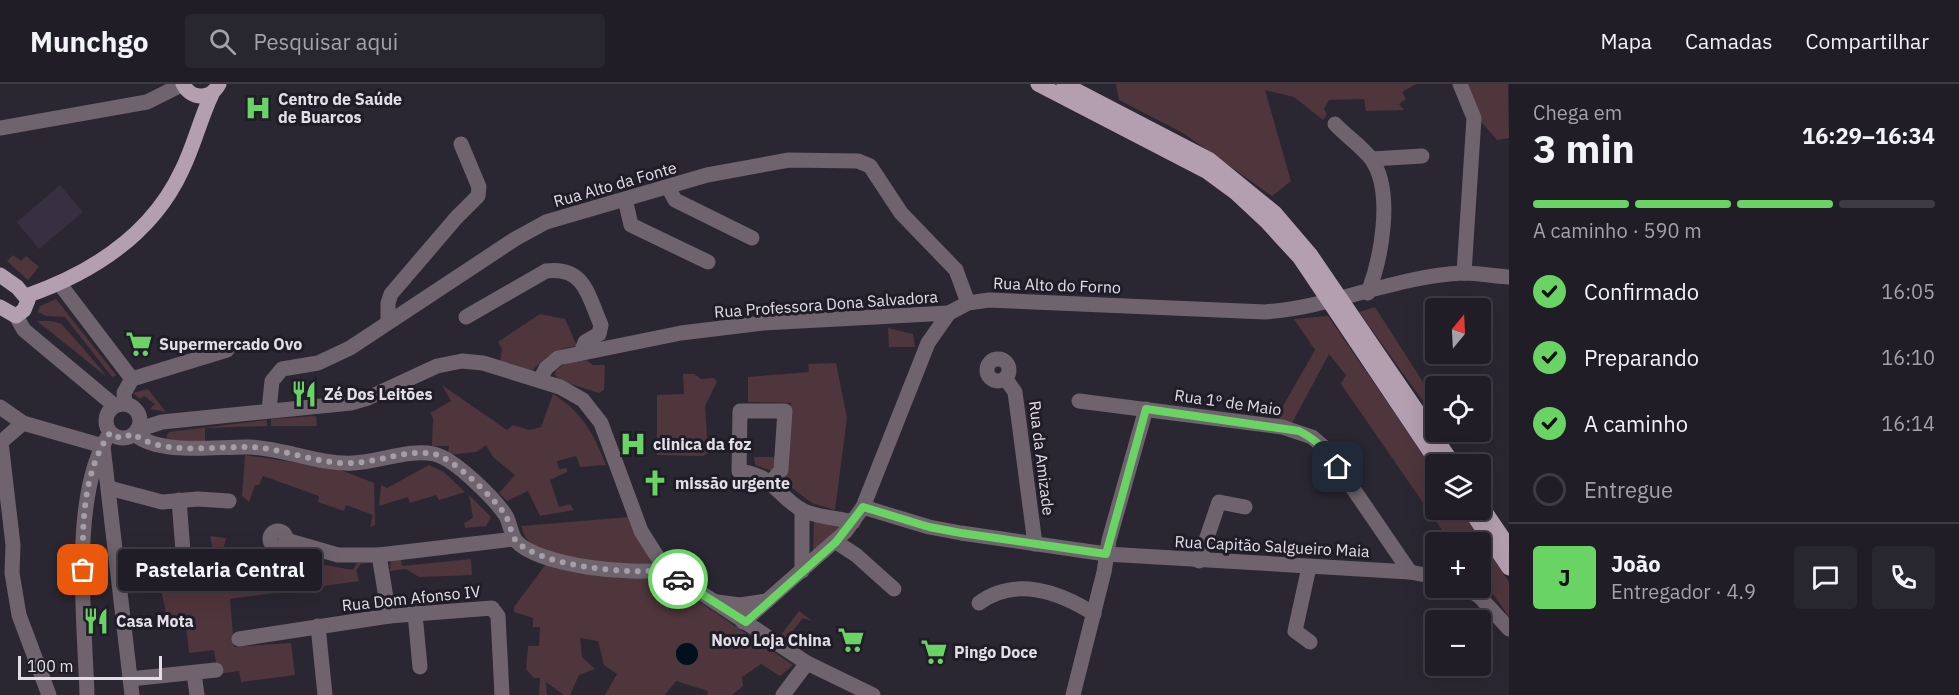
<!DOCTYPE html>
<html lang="pt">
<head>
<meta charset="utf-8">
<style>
  body { margin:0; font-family:"IBM Plex Sans",sans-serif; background:#28262e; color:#f1f3f6; height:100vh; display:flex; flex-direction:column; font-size:22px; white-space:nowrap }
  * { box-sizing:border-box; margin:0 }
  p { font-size:20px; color:#a2a2a7 }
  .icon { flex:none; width:33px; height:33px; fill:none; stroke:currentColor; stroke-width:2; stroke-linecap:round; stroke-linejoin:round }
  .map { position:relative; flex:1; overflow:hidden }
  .drawer { display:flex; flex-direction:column; background:#201d26; width:450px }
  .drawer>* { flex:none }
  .needle { width:39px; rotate:18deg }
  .buttons { position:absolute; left:1425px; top:214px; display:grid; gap:12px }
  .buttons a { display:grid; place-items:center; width:66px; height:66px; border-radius:6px; background:#201d26; box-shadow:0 6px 24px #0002,0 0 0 2px #3d3b43; font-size:30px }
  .scale { position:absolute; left:18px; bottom:15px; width:144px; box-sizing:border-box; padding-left:6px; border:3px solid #e2dfe7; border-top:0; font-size:16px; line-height:21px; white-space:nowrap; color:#e2dfe7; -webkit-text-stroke:4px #211d28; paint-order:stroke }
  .pin { position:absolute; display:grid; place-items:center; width:51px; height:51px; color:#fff; margin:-26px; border-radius:12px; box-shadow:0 3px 9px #0006 }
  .courier { position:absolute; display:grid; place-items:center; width:60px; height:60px; margin:-30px; border:4px solid #69d464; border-radius:50%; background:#fff; color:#222; box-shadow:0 2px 8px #0007 }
  .bubble { position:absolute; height:42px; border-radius:6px; background:#201d26; box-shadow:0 6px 24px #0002,0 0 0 2px #3d3b43; font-size:20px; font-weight:700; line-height:42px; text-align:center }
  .head em { font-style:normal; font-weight:700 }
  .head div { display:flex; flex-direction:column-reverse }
  .head { display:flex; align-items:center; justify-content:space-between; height:102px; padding:0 24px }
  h1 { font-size:39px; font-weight:700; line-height:45px }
  .bar { display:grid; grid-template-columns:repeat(4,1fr); gap:9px 6px; align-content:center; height:72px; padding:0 24px }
  .bar i { height:8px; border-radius:4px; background:#3d3b43 }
  .bar .active { background:#69d464 }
  .bar p { grid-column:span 4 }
  .line { display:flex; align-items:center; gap:15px; padding:0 24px; border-top:2px solid #3d3b43 }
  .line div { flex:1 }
  .round { display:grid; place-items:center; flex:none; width:63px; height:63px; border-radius:6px; background:#28262e }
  ol { padding:0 24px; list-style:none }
  li { display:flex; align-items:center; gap:18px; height:66px }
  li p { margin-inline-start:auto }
  li .icon { padding:6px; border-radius:50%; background:#69d464; color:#111; stroke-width:4 }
  li:last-child { color:#a2a2a7 }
  li i { width:33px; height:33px; border:3px solid #3d3b43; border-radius:50% }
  header { display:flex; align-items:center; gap:36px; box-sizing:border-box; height:84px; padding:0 30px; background:#201d26; border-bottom:2px solid #3d3b43 }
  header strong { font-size:28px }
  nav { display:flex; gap:33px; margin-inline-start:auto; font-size:21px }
  .search { width:420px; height:54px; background:#28262e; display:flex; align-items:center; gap:15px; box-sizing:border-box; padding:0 21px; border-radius:6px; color:#a2a2a7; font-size:22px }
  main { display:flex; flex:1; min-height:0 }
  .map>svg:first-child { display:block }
  .built { fill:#363040 }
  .green { fill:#4f353c; fill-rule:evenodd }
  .water { fill:#00101d }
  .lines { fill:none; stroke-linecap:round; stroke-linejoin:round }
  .minor { stroke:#6f646d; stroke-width:15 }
  .major { stroke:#b49fb1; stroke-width:15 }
  .done { stroke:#a29fa8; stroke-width:6; stroke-dasharray:0 10.8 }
  .route { stroke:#69d464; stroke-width:8 }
  .labels { text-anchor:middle; stroke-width:6; stroke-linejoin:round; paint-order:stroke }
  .poi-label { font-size:16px; font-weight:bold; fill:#e2dfe7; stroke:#211d28; text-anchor:start }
  .street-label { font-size:16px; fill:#e2dfe7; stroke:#211d28 }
</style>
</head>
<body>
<header>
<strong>Munchgo</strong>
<div class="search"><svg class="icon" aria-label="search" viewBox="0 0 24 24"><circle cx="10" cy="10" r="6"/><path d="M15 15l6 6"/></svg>Pesquisar aqui</div>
<nav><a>Mapa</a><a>Camadas</a><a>Compartilhar</a></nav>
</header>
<main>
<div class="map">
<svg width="1509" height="611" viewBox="0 0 1509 611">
  <rect width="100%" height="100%" fill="#2b2732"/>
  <path class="built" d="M60,101L83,128L39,165L17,138Z"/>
  <g class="green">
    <path d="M1116,0H1416L1402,8L1406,15L1399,20L1404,26L1366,27L1364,15L1329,16L1324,25L1327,30L1323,36L1294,13L1265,6L1291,97L1272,112L1183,49L1119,16Z"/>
    <path d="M1468,0H1508L1509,54L1497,56L1479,35Z"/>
    <path d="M13,171L21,177L26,172L39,183L28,196L7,177Z"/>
    <path d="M56,215L116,291L112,293L65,233L46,232L38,228L40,222Z"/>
    <path d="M1375,223L1435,317V334L1359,228Z"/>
    <path d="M540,230L565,235L577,262C556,264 546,272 532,287L500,278L502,265L498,258Z"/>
    <path d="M1328,232L1435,388L1436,426H1461L1509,498V533L1481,493L1480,459H1451L1341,300L1346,291L1329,270L1292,339L1275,336L1315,266L1294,235Z"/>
    <path d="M37,237C45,237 54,236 61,240C65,243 105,289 107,293Z"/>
    <path d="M888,244L913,250L915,263H889Z"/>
    <path d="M586,276L593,281H605L604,306L599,309L561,297L555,291L556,286L566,279Z"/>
    <path d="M836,279L847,334L835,426L812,419L784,398L783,393L789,383L791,319L748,318V293L809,288L808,280Z"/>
    <path d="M683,290H694L701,295L714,294L717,298L705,322L708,369L703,372L657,371V311L684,310Z"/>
    <path d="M442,301L507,346L513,341L529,346L541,343L553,310C582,328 594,350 606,381L580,383L576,372L557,377L559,385L567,384V388L550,396L559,423L570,420L574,426L540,432L528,407L507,417L499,409L515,391L493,373L486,361L476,368L448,371L449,362H432L433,334L430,329L451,317Z"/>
    <path d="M148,305L166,328L150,325L155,320L144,312L140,315L133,309Z"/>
    <path d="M316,332L317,342H271V335Z"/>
    <path d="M267,336V342L205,344V358L173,356L166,353L169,348Z"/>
    <path d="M245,371L338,385L374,399L375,441L370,443L373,431L346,421L344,427L318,418L319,412L263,392L259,401H255L249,418L242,412Z"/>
    <path d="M754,373H776L772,387L755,381Z"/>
    <path d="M429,381L444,388L465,408L439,416L436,411L410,419L408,413L379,422L381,401L387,404Z"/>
    <path d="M469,411L491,433L486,442L465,444L464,439L473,434Z"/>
    <path d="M629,433L654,483C626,483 543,478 527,455C524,452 523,446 521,442Z"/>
    <path d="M814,437L843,439L813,469Z"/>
    <path d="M210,452L226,454L220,479L244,485L270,476L282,478L289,476L291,471L319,480L353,486L357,479L374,478L361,480L356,486L359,497L230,515L234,563L291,559L295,591L241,598L239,587L218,590L214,566L189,569L186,539L169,542L161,506L141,508L140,499L218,490Z"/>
    <path d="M401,475L402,482L471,475L472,491L419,493L406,485L390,487L391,476Z"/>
    <path d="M549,476L658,490L662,501L670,498L793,581L780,592L761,580L742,593L743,602L732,611H707L708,607L676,597L665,611H605L617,590L604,581L598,557L580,554L582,573L595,585L579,591L570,611H564L546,598L547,611H539L540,594H534L526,585L528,562H539L540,543H533V534L514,528V523ZM681,561L698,569C697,577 691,582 683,580L676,573V566Z"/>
    <path d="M799,527L812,537L803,534L786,555L781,551Z"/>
  </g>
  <circle class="water" cx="687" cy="570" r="11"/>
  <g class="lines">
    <g class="minor">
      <path d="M1460,0L1474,34L1464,189"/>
      <path d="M1335,40C1346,52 1363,63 1372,76C1394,109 1381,175 1368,209"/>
      <path d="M0,44L147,18L183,0"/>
      <path d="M1372,75L1422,72"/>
      <path d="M668,103L675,116L752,154"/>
      <path d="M625,115L631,141L708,178"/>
      <path d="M59,199L132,295"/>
      <path d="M16,232L24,246L115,322"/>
      <path d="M466,233L546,187C585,182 588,212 601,241L599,250L585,258L581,269"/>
      <path d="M388,238V219L391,210L456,134L478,112L479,103L461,60"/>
      <circle cx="998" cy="286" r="11"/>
      <path d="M1005,294L1015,308L1035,460"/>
      <path d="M540,296L546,284L558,274L681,249L763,239L949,229"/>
      <path d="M1079,317L1282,343L1312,353L1326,365L1410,488"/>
      <path d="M125,320L124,309L132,295L227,266"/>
      <circle cx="123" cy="337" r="17"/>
      <path d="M0,323L23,339L103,362"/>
      <path d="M269,326L272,297L282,285L318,279L350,264L515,155L546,138L707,91L789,76L858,77L870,82L901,129L956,186L968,219"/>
      <path d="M23,339L1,358L13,461L12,489L19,531L49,611"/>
      <path d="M137,346L162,338L351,319L368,314L437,282L462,277L483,279L560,303L583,316L601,339L641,447L665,485L807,579L873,611"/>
      <path d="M134,350C162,372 216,362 250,363C283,364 320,381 353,379C379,378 408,365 434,370C454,374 495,415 506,432C510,439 511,451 516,457C539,482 633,492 665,485"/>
      <path d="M103,362L132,611"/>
      <path d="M771,398L781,386L785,327H740L739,387C775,392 776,411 802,426C815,433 838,434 853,438"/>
      <path d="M109,404L162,418L198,415L229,417"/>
      <path d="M179,416L184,480"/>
      <path d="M863,423L929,443L961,449L1106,470L1410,488L1436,493"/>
      <circle cx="278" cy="455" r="8"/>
      <path d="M286,456L338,471H379L514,455"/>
      <path d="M836,458L856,471L894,505"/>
      <path d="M379,471L389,532"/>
      <path d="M1199,477L1219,418L1245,423"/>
      <path d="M1309,483L1295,547L1310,558"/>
      <path d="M802,487V426"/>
      <path d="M1466,504L1479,512L1509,545"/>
      <path d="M717,518L740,521L767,517"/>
      <path d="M979,519C1015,492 1060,508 1094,530"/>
      <path d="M415,530L420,583"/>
      <path d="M743,538L845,448L863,423L928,259L949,229L968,219L989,216L1265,228C1333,223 1396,192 1463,189C1478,189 1494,192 1509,193"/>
      <path d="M318,542L325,611"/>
      <path d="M239,555L389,532L492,524L498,532L502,611"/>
      <path d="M194,589L197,611"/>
      <path d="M130,595L216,586"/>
      <path d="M87,611C85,538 69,409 110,349"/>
      <path d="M783,611L807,579"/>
      <path d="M1073,611L1104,488L1109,456L1146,325"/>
    </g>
    <g class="major">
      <path d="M183,0C191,16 211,16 219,0"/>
      <path d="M1038,0L1206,87L1236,109L1266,137L1300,174L1439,381"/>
      <path d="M1064,0L1210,76L1275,129L1310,170L1454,381"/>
      <path d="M0,191L17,203L28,216L24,226L16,232L0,223"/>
      <path d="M26,212C92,189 152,151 182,86C194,62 200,35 212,10"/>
      <path d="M1480,420L1509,463"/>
      <path d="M1470,426L1509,484"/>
    </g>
  </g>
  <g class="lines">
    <path class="done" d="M83,486C82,441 83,387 110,349L120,354L134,350C162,372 216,362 250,363C283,364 320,381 353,379C379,378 408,365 434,370C452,373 496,416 506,432C510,439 511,451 516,457C539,482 633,492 665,485L678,495"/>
    <path class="route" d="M678,495L746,538L836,458L863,423L929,443L961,449L1106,470L1146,325L1299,347C1317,356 1327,367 1338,383"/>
  </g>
  <defs>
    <g id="hospital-bare" transform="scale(2.07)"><path d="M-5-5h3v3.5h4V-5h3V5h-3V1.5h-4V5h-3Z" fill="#69d464" stroke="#211d28" stroke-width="2.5" paint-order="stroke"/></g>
    <g id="supermarket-bare" transform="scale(2.07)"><path d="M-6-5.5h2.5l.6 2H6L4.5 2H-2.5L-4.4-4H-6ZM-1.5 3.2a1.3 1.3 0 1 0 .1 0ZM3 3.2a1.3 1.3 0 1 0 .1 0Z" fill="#69d464" stroke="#211d28" stroke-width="2.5" paint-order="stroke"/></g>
    <g id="restaurant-bare" transform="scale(2.07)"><path d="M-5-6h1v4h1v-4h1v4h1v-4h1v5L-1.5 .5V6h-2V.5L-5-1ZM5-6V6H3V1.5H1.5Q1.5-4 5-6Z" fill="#69d464" stroke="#211d28" stroke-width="2.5" paint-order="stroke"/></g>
    <g id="church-bare" transform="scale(2.07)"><path d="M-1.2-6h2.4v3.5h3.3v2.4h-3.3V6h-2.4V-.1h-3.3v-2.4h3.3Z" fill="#69d464" stroke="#211d28" stroke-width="2.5" paint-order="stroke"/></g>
  </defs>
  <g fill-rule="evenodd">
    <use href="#hospital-bare" x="258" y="24"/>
    <use href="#supermarket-bare" x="139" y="260"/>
    <use href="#restaurant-bare" x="304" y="310"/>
    <use href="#hospital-bare" x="633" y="360"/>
    <use href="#church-bare" x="655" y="399"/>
    <use href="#restaurant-bare" x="96" y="537"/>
    <use href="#supermarket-bare" x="851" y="556"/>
    <use href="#supermarket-bare" x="934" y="568"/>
  </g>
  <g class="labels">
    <g class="poi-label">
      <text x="278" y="21">Centro de Saúde<tspan x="278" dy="18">de Buarcos</tspan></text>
      <text x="159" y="266">Supermercado Ovo</text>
      <text x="324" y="316">Zé Dos Leitões</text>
      <text x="653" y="366">clinica da foz</text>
      <text x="675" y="405">missão urgente</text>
      <text x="116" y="543">Casa Mota</text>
      <text x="831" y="562" text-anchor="end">Novo Loja China</text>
      <text x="954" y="574">Pingo Doce</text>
    </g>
    <g class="street-label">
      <text transform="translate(615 100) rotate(-16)" y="6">Rua Alto da Fonte</text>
      <text transform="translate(1057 201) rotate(2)" y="6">Rua Alto do Forno</text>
      <text transform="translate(826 220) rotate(-4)" y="6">Rua Professora Dona Salvadora</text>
      <text transform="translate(1228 318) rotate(8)" y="6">Rua 1º de Maio</text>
      <text transform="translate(1042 374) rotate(83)" y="6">Rua da Amizade</text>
      <text transform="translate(1272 462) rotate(3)" y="6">Rua Capitão Salgueiro Maia</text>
      <text transform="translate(411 514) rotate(-6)" y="6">Rua Dom Afonso IV</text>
    </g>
  </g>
</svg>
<div class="buttons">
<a><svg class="needle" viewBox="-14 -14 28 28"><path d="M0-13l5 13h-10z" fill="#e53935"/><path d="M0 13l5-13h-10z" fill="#a2a2a7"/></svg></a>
<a><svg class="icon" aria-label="locate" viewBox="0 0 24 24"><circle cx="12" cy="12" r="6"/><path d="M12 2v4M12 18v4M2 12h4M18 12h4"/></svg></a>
<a><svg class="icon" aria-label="layers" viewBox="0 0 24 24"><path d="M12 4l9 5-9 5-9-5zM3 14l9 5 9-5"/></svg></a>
<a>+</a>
<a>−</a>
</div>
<div class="scale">100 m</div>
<div class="pin" style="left:83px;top:486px;background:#ea580c"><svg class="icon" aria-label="bag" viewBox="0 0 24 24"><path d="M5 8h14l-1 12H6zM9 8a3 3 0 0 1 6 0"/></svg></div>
<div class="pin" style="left:1338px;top:383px;background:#1f2937"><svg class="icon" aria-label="home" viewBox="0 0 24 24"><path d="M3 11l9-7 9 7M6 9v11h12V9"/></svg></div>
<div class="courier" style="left:678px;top:495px"><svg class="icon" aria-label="car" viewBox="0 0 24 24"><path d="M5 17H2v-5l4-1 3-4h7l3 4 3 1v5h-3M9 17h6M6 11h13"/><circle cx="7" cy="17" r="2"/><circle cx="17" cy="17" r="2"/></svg></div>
<div class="bubble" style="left:118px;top:465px;width:204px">Pastelaria Central</div>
</div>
<section class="drawer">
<div class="head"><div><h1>3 min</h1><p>Chega em</p></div><em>16:29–16:34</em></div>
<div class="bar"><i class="active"></i><i class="active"></i><i class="active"></i><i></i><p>A caminho · 590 m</p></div>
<ol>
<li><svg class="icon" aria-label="check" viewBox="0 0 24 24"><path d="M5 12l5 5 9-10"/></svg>Confirmado<p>16:05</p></li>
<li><svg class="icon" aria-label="check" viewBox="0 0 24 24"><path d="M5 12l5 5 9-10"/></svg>Preparando<p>16:10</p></li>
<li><svg class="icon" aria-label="check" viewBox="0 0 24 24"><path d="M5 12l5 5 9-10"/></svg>A caminho<p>16:14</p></li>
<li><i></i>Entregue</li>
</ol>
<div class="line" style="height:108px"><b class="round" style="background:#69d464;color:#111">J</b><div><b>João</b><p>Entregador · 4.9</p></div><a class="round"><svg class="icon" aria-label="chat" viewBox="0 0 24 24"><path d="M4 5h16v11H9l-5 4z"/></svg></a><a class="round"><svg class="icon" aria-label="phone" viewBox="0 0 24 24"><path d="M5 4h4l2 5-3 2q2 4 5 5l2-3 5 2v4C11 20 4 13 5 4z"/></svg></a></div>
</section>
</main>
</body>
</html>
